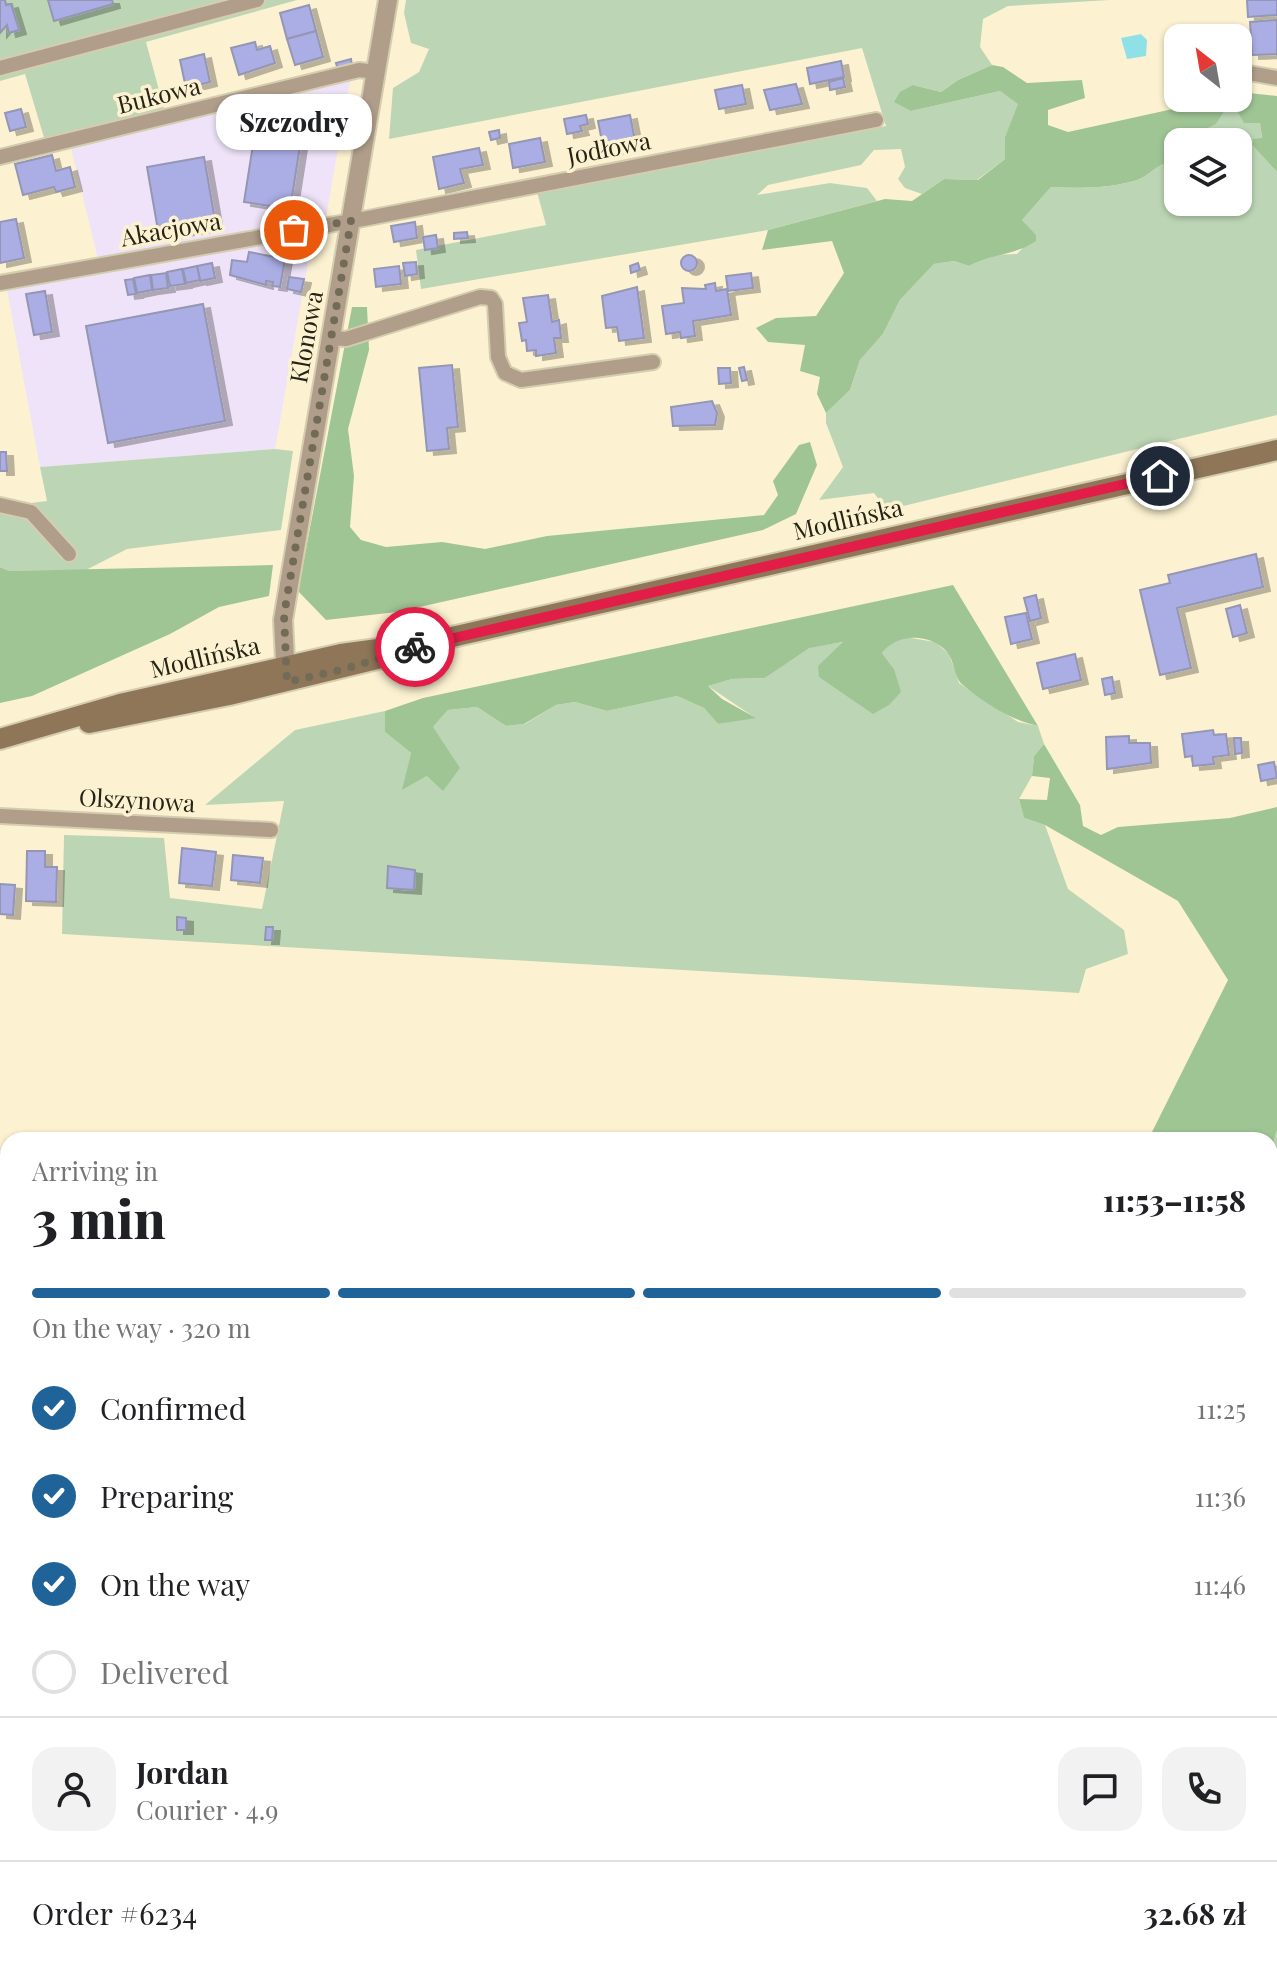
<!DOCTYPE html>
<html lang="en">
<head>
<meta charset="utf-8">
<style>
  body { margin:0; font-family:"Playfair Display",serif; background:#f2f2f2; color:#202124; height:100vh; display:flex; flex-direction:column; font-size:30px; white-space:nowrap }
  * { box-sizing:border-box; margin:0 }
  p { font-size:26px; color:#757577 }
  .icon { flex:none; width:44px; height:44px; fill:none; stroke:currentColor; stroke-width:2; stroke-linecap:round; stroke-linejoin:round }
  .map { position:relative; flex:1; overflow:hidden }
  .side { position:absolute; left:0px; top:1132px; width:1278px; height:848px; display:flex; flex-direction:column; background:#fff; border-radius:24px 24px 0 0; box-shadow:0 2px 6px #0004 }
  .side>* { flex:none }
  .needle { width:52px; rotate:329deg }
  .tools { position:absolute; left:1164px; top:24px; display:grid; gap:16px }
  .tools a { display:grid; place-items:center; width:88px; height:88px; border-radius:16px; background:#fff; box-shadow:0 2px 6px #0004; font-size:40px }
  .pin { position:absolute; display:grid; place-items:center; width:68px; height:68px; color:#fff; margin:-34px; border:4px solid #fff; border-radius:50%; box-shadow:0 2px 8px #0007 }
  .courier { position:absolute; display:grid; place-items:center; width:80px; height:80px; margin:-40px; border:6px solid #e11d48; border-radius:50%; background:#fff; color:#222; box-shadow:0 2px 10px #0007 }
  .bubble { position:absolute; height:56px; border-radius:24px; background:#fff; box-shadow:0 2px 6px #0004; font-size:26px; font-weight:800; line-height:56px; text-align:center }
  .headline em { font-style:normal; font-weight:800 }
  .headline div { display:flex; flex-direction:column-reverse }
  .headline { display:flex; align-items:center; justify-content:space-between; height:136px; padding:0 32px }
  h1 { font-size:52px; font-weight:800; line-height:60px }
  .bar { display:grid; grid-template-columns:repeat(4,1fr); gap:12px 8px; align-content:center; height:96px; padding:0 32px }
  .bar i { height:10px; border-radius:6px; background:#e0e0e0 }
  .bar .current { background:#206398 }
  .bar p { grid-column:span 4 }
  .line { display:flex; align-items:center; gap:20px; padding:0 32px; border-top:2px solid #e0e0e0 }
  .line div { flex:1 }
  .round { display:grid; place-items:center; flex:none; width:84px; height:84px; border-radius:24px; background:#f2f2f2 }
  ol { padding:0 32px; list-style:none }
  li { display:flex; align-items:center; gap:24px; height:88px }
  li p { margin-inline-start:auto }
  li .icon { padding:8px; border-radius:50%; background:#206398; color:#fff; stroke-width:4 }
  li:last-child { color:#757577 }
  li i { width:44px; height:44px; border:4px solid #e0e0e0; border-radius:50% }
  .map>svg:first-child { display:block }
  .commercial { fill:#eee3f8 }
  .green { fill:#bcd6b5 }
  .forest { fill:#9fc595 }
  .water { fill:#90e0e8 }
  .building { fill:#abaee5; stroke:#9496b4; stroke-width:2; filter:url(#shadow) }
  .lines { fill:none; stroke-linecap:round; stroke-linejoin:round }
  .minor-casing { stroke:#d5cdb0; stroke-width:18 }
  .tertiary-casing { stroke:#d5cdb0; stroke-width:22 }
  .secondary-casing { stroke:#d5cdb0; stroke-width:24 }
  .minor { stroke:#b09e8a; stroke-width:14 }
  .tertiary { stroke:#b09e8a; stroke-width:18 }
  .secondary { stroke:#8f7658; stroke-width:20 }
  .done { stroke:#716b58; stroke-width:8; stroke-dasharray:0 14.4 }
  .route { stroke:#e11d48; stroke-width:10 }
  .labels { text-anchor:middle; stroke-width:7; stroke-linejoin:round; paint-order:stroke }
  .street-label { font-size:24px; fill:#262317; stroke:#fcf2d2 }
</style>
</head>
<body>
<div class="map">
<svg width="1277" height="1980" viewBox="0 0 1277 1980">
  <defs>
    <filter id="shadow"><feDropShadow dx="7" dy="4" stdDeviation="0" flood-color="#0004"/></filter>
  </defs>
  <rect width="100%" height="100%" fill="#fcf2d2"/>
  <g class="commercial">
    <path d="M351,76L326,217L98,259L70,144Z"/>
    <path d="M313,234L275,449L40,467L7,290Z"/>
  </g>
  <g class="green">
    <path d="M0,0H297L146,42L165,112L45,141L25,74L0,81Z"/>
    <path d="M406,0H1110L1008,6L983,19L980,47L992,65L958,80L941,92L913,85L911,111L1000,91L1019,104L1005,137V159L977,180L944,179L922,194L905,188L898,179L905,167L901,149L874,150L861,165L768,185L757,195L830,183L867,188L877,201L768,230L421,289L416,250L546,225L537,192L886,126L862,48L389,139L393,88L419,72L429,49L411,43L404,13Z"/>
    <path d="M1237,111L1260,122L1262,139L1252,145L1277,172V415L887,510L874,493L819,500L843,467L826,423V413L850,390L860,360L883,334L900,300L934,264L954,261L969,266L990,255L1017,254L1035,235L1022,220L1051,187C1079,188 1107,189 1134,181C1152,176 1155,162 1178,161V202H1238V142H1197L1195,135L1216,124L1224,112Z"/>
    <path d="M275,449L293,451L281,530L127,549L86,570L9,571L0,567V507L47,501L40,467Z"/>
    <path d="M905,637L935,642L949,654L959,683L1018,722L1038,726L1044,744L1034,756L1032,776L1019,799L1024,818L1045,825L1068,889L1124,930L1128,954L1086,969L1079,993L62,934L64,835L164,838L170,898L262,909L284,801L205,805L295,730L385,711V732L411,753L403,789L427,776L433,727L448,710L477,707L506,726L525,724L556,705L575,702L607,711L677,696L704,708L718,724L754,717L708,686L732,679L765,678L809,647L845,642L894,669L882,653L890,642Z"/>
    <path d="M1277,1130V1269L1270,1276V1153Z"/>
    <path d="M0,1199L8,1200V1621H0Z"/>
    <path d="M1277,1334V1980H572L577,1972H1270V1337Z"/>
  </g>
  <g class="forest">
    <path d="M992,65L1003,67L1027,83L1082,80L1085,98L1048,110V125L1068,132L1223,98H1238L1249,93L1277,96V172L1252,145L1253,139L1262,138L1260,123H1244L1237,111L1224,112L1216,124L1195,135L1197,142H1178V161C1155,162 1152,176 1134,181C1106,189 1079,188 1051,187L1022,220L1036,235V241C1014,256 992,253 969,266L954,261L934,264L900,300L883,334L860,360L850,390L826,413L817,394L820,377L800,371L805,345L768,342L756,328L776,318L816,316L844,273L832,241L762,250L768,230L885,199L912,201L944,179L978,180L1005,159V137L1018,104L1000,91L911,111L894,102L900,92L913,85L941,92L958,80Z"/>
    <path d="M352,307H367L369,350L348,429L354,476L350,527L361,540L386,547L442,542L485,549L547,536L764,515L778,495L773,481L799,445L810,442L817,465L796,514L763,530L397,612L326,620L298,591Z"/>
    <path d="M273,565L269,596L219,607L170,634L32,696L0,703V567L9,571Z"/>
    <path d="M953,585L1038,726C1011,720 984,703 963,685C953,677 955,661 947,652C930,633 897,633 882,653L894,669L901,692L889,705L873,714L819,677L818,666L843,642L809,648L765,678L732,679L708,686L722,699L756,718L718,724L704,708L677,696L607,711L575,702L556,705L524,724L506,726L477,707L448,710L433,727L460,768L443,791L427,776L402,790L411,753L385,732V711L423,698Z"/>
    <path d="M1044,744L1080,805L1083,826L1101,835L1118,827L1230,818L1277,807V1130L1270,1153V1140H1148L1228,980L1178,901L1045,825L1024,818L1019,799L1047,800L1050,778L1032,776L1034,756Z"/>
    <path d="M1277,1269V1334L1270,1337V1276Z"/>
    <path d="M369,1972H577L572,1980H356Z"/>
  </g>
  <path class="water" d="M1141,34L1147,40L1146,56L1127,59L1121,38Z"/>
  <g class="building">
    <path d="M0,0H5L6,5L11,4L19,30L9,33L7,25L0,33Z"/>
    <path d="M48,0H112L113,4L54,21Z"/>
    <path d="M1247,0H1277V15L1248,17Z"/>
    <path d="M309,5L316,31L287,39L280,13Z"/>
    <path d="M1277,20V54L1252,55L1250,22Z"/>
    <path d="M316,31L323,57L295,65L287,39Z"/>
    <path d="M255,42L257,50L270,46L275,63L239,75L231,48Z"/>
    <path d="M204,54L210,82L186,88L180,60Z"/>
    <path d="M351,59L352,66L338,70L336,63Z"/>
    <path d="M841,61L844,77L810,84L807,68Z"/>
    <path d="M843,78L845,87L830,90L829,82Z"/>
    <path d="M796,84L802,104L770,110L764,90Z"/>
    <path d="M742,85L746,104L719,109L715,90Z"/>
    <path d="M21,109L26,127L10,131L5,113Z"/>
    <path d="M258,113L304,120L290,209L244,202Z"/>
    <path d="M586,115L588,124L580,126L582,131L567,134L564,119Z"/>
    <path d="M630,115L636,146L604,152L598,121Z"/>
    <path d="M499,130L500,138L491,140L489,132Z"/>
    <path d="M540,138L545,162L513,168L509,144Z"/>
    <path d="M479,148L483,165L460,169L464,183L439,189L433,157Z"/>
    <path d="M52,155L56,171L70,167L75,187L56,192L54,187L23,195L15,164Z"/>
    <path d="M204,157L216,226L159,236L147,167Z"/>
    <path d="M16,219L24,258L0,263V222Z"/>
    <path d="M415,222L417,238L394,242L391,226Z"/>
    <path d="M467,232L468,238L454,239V233Z"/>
    <path d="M436,235L438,248L425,250L423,237Z"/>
    <path d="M249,252L285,259L280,287L272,286L273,282L266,281V285L230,275L232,260L247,262Z"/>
    <circle cx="689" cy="263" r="8"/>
    <path d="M416,262L417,274L405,276L403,263Z"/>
    <path d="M212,263L215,278L200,281L197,266Z"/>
    <path d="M638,263L640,270L631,273L630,266Z"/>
    <path d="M197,266L200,280L186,283L183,269Z"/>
    <path d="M399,266L401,284L376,287L374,269Z"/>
    <path d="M182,269L185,284L170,286L167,272Z"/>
    <path d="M166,273L168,288L153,290L151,275Z"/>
    <path d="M751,273L753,288L728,291L726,276Z"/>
    <path d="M150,275L152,290L137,293L134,278Z"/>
    <path d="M289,277L304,279L301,292L287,289Z"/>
    <path d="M133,279L136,294L128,295L125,280Z"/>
    <path d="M715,283L716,291L727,289L731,315L693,321L695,336L681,338L680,332L666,334L662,306L684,303L682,288L706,289L705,285Z"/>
    <path d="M637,287L644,338L619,341L617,327L606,328L602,296Z"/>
    <path d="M45,291L52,332L34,335L26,294Z"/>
    <path d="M548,295L552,322L559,320L561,338H554L556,353L536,356V350L527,351L526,340L522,341L519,323L527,322L523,298Z"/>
    <path d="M203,304L225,421L108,443L86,326Z"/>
    <path d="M452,365L458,427L447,428L449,449L427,451L419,368Z"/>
    <path d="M744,367L747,380L742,381L739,368Z"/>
    <path d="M718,368H730L731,383L719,384Z"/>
    <path d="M712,401L717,413L715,425L673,426L671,407Z"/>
    <path d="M0,452H6L7,471H0Z"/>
    <path d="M1256,554L1263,587L1177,608L1191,668L1160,675L1140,590L1170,583L1168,575Z"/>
    <path d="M1036,595L1041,618L1030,621L1024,598Z"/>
    <path d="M1240,605L1247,633L1233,637L1226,609Z"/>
    <path d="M1026,613L1032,639L1011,644L1005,617Z"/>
    <path d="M1075,654L1081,680L1043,689L1037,663Z"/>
    <path d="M1112,677L1115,693L1105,695L1102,679Z"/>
    <path d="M1213,730L1214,735L1226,734L1229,755L1213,757L1214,764L1193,766L1192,756L1185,757L1182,734Z"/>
    <path d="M1129,736V743H1150L1151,763L1107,769L1106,737Z"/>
    <path d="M1234,738H1241L1242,753L1235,754Z"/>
    <path d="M1274,762L1277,778L1261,781L1258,765Z"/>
    <path d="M182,848L216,852L212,886L179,883Z"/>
    <path d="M27,851H45V867H57L56,902L26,901Z"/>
    <path d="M233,855L263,858L260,883L231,880Z"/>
    <path d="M388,866L415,870L414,890L387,888Z"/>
    <path d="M0,884L15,885L13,915L0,914Z"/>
    <path d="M177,917L186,918V930H177Z"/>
    <path d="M266,927H273L272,940H265Z"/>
  </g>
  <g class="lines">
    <g class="minor-casing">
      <g id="minor">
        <path d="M0,68L257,0"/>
        <path d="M1238,71L1277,78"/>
        <path d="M0,157L359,70L376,72"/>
        <path d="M0,283L363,219L876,120"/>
        <path d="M331,338L346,339L480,297L491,298L495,304L498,357L505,373L521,380L653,362"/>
        <path d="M0,505L31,512L69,554"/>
        <path d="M0,816L271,830"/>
        <path d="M0,1475L8,1476"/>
      </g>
    </g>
    <g class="tertiary-casing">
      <path id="tertiary" d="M286,680L283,620L388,0"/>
    </g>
    <g class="secondary-casing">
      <g id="secondary">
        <path d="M89,723L229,695L377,659"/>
        <path d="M0,739L120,704L341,654L430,642L1277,450"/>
      </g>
    </g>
    <use href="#minor" class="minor"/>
    <use href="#tertiary" class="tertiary"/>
    <use href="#secondary" class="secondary"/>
  </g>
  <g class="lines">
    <path class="done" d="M294,230L351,221L284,615L287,682L345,669L415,647"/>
    <path class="route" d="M415,647L1160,476"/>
  </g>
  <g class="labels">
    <g class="street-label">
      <text transform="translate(159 96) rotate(-14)" y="8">Bukowa</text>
      <text transform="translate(609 149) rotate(-11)" y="8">Jodłowa</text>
      <text transform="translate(171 230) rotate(-10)" y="8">Akacjowa</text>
      <text transform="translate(307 337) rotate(-80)" y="8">Klonowa</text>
      <text transform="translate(848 520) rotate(-13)" y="8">Modlińska</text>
      <text transform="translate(205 658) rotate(-13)" y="8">Modlińska</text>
      <text transform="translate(137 801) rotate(3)" y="8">Olszynowa</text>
    </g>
  </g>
</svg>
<div class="tools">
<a><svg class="needle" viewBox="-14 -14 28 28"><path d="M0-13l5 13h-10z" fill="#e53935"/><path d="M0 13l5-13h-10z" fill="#757577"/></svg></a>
<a><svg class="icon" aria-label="layers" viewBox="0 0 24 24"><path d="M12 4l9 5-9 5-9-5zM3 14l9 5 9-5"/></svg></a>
</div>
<div class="pin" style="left:294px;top:230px;background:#ea580c"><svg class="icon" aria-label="bag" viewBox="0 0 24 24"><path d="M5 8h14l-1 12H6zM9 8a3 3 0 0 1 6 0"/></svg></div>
<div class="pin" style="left:1160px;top:476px;background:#1f2937"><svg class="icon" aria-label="home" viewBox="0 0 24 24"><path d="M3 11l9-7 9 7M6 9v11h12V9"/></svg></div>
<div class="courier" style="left:415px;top:647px"><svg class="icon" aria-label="bike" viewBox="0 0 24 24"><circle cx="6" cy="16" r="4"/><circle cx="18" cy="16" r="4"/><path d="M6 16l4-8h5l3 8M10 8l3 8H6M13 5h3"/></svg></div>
<div class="bubble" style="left:216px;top:94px;width:156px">Szczodry</div>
<section class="side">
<div class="headline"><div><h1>3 min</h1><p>Arriving in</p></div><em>11:53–11:58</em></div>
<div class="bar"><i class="current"></i><i class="current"></i><i class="current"></i><i></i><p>On the way · 320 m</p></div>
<ol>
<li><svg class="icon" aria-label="check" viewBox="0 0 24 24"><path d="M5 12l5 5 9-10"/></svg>Confirmed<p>11:25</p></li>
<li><svg class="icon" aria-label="check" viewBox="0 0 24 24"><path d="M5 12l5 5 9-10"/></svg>Preparing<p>11:36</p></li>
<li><svg class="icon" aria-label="check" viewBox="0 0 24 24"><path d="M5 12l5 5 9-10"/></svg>On the way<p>11:46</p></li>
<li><i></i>Delivered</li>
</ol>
<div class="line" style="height:144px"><a class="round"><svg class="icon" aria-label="person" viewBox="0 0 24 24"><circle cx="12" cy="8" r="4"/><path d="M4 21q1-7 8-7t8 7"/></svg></a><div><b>Jordan</b><p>Courier · 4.9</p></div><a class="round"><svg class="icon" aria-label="chat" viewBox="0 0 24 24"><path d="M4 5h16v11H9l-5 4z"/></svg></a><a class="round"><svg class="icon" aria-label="phone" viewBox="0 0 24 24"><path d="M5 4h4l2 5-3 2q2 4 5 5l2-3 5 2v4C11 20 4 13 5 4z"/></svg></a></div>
<div class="line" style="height:104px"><div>Order #6234</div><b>32.68 zł</b></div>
</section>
</div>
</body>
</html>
